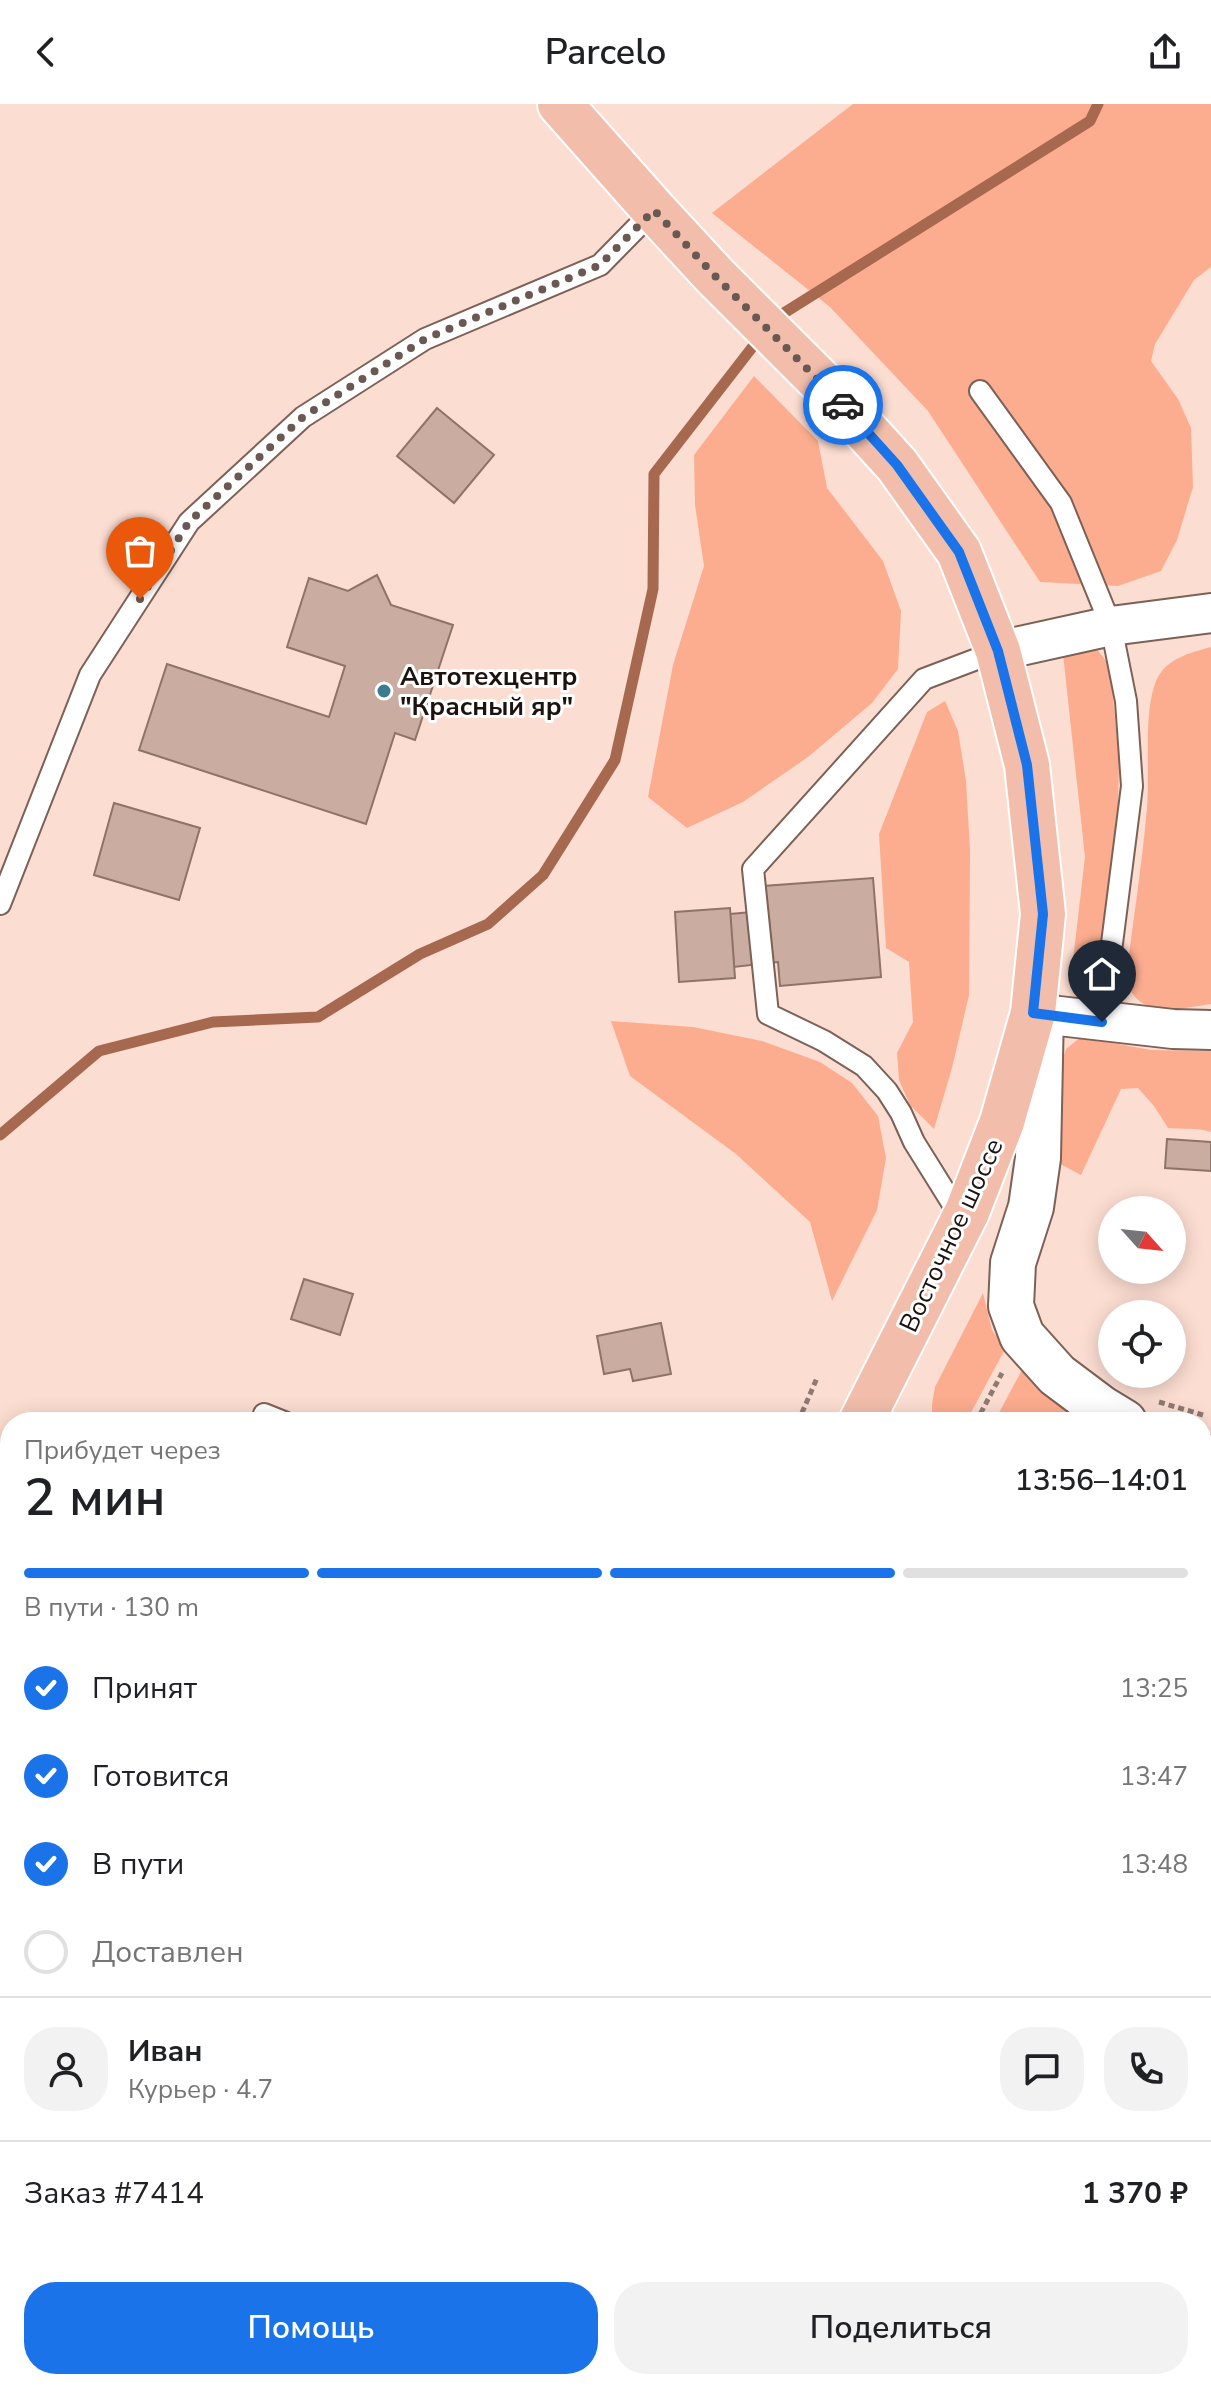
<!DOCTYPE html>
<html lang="ru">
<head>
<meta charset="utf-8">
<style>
  body { margin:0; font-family:"Nunito Sans",sans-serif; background:#f2f2f2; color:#202124; height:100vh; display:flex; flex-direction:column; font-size:30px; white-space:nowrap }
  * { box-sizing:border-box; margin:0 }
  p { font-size:26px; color:#757577 }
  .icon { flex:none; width:44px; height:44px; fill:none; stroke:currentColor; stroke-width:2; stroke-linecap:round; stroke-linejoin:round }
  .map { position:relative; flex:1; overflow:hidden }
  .drawer { position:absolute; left:0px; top:1308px; width:1212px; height:978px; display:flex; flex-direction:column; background:#fff; border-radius:32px 32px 0 0; box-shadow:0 4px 20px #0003 }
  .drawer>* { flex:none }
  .needle { width:52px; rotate:117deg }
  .fabs { position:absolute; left:1098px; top:1092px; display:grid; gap:16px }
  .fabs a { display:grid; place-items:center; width:88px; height:88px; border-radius:50%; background:#fff; box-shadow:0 4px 20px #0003; font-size:40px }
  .pin { position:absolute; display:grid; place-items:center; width:68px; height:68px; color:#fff; margin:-82px -34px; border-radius:50% 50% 50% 0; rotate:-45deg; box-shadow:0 0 8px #0007 }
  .pin .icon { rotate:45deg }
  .courier { position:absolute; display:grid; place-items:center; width:80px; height:80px; margin:-40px; border:6px solid #1a73e8; border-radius:50%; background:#fff; color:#222; box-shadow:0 2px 10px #0007 }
  .head em { font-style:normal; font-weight:600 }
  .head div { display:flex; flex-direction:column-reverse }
  .head { display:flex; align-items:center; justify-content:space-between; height:136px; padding:0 24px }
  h1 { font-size:52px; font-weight:600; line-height:60px }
  .bar { display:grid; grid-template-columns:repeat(4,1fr); gap:12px 8px; align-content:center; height:96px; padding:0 24px }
  .bar i { height:10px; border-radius:6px; background:#e0e0e0 }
  .bar .current { background:#1a73e8 }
  .bar p { grid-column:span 4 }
  .line { display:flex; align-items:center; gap:20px; padding:0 24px; border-top:2px solid #e0e0e0 }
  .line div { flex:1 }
  .round { display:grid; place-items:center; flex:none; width:84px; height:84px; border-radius:32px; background:#f2f2f2 }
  ol { padding:0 24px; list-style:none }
  li { display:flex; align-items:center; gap:24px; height:88px }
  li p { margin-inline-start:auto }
  li .icon { padding:8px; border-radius:50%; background:#1a73e8; color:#fff; stroke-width:4 }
  li:last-child { color:#757577 }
  li i { width:44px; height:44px; border:4px solid #e0e0e0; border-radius:50% }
  .button { display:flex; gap:16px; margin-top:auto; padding:16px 24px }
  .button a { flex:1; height:92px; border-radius:32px; background:#1a73e8; color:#fff; font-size:32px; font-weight:600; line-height:92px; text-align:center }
  .button a+a { background:#f2f2f2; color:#202124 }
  header { display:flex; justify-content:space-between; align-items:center; height:104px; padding:0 24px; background:#fff; font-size:36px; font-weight:600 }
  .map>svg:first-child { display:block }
  .green { fill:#fdad8f }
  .water { fill:#e28d6d; stroke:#a76850; stroke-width:2 }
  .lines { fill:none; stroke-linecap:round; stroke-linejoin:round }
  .stream { stroke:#a76850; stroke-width:11 }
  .building { fill:#caaca1; stroke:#8e7369; stroke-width:2 }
  .service-casing { stroke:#7c6157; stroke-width:24 }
  .minor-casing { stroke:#7c6157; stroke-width:42 }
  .tertiary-casing { stroke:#7c6157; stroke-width:48 }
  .primary-casing { stroke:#fff; stroke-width:48 }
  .path { stroke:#8f7a72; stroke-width:5; stroke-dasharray:6 4; stroke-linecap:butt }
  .service { stroke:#fff; stroke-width:20 }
  .minor { stroke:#fff; stroke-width:38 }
  .tertiary { stroke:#fff; stroke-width:44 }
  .primary { stroke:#f2beab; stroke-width:44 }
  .done { stroke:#6a5952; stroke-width:8; stroke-dasharray:0 14.4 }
  .route { stroke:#1a73e8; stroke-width:10 }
  .poi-dot { fill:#3c7c90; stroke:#fff; stroke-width:3 }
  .labels { text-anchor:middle; stroke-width:6; stroke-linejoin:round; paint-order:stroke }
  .poi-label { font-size:26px; font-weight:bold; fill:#1c120e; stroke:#fff; text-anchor:start }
  .street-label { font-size:26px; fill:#1c120e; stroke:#fff }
</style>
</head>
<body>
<header><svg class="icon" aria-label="back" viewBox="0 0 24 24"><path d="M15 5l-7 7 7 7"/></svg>Parcelo<svg class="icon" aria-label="share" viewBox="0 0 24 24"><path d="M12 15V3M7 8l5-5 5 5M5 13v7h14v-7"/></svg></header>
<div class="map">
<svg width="1211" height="2285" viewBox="0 0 1211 2285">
  <rect width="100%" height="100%" fill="#fcddd1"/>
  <g class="green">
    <path d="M853,0H1211V163L1194,176L1155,240L1151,257L1178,295L1191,324L1193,383L1177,436L1161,467L1118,482L1040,478L928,307L830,203L712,109Z"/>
    <path d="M754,272L818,337L827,384L883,457L901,507L898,565L872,599L808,653L743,698L687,724L648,693L673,561L704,462L695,401L694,351Z"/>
    <path d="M1084,529L1107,558L1111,572L1119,656L1117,748L1100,883L1073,856L1085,753L1063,550Z"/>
    <path d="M1211,543V900C1178,905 1136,916 1126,874C1133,817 1142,761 1147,704C1150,668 1143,609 1156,577C1166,554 1190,549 1211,543Z"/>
    <path d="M945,597L958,627L966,677L970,747L969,891L952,964L934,1025L910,1001L899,976L897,949L913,918L909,858L886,844L879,730L927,608Z"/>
    <path d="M611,917L693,923L762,937L820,958L852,979L878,1012L886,1054L877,1106L832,1197L810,1118L736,1050L630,972Z"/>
    <path d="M1081,933L1151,946L1211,947V1028C1196,1023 1184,1026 1168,1024L1154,1002L1138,984L1121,985L1081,1071L1051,1055L1054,984L1066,945Z"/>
    <path d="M983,1189L992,1226L1005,1245L966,1318H936C929,1308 933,1295 935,1283Z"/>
    <path d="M1024,1262L1085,1318H994Z"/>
    <path d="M440,2276H660L659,2285H435Z"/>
  </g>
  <path class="water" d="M10,1756V2068L0,2067V1761Z"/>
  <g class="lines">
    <g class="stream">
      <path d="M772,218L776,214L1090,17L1098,0"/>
      <path d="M0,1031L99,947L213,918L318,913L420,850L488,820L543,771L615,656L653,485L654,370L761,232"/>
    </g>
  </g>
  <g class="building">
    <path d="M437,304L494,351L454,399L397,352Z"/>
    <path d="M377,471L391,501L453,521L415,636L395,629L366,720L139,646L167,560L329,613L345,562L287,543L309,474L348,487Z"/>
    <path d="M114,699L200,724L179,796L94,771Z"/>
    <path d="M873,774L881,873L780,882L778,858L734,863L730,810L765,807L763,782Z"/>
    <path d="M730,804L735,874L679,878L675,808Z"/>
    <path d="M1167,1035L1211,1038V1067L1165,1064Z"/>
    <path d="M304,1175L353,1190L340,1231L291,1215Z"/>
    <path d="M661,1219L671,1270L633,1277L630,1265L604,1270L597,1232Z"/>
    <path d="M1211,1608V1629L1202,1630V1609Z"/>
    <path d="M0,2156L10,2159V2190L0,2187Z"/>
    <path d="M158,2276H215L212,2285H155Z"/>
  </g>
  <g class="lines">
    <g class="service-casing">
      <g id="service">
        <path d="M980,287L1061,399L1111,522L1126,597L1132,682L1102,918"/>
        <path d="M0,800L90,571L189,418L303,313L425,235L600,161L654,106"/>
        <path d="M962,1115L914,1038L901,1009L887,987L864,962L824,937L768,910L753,765L924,575L998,547"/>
        <path d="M264,1310L284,1318"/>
        <path d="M1202,1525L1211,1528"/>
        <path d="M272,2285L276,2276"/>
      </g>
    </g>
    <g class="minor-casing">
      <g id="minor">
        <path d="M998,547L1111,522L1211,509"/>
        <path d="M1033,909L1173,925L1211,926"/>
      </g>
    </g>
    <g class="tertiary-casing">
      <g id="tertiary">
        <path d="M1041,906L1038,1054L1031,1103L1013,1159L1011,1202L1022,1232L1057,1271L1101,1304L1124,1318"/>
        <path d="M1202,1353L1211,1355"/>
      </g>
    </g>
    <g class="primary-casing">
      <g id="primary">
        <path d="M560,0L654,106L715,172L827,284L897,361L959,448L998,547L1027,661L1043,810L1033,909L1002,1018L967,1108L861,1318"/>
        <path d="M386,2285L391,2276"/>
      </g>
    </g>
    <g class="path">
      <path d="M1159,1298L1203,1311"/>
      <path d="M798,1318L817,1274"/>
      <path d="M976,1318L1002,1269"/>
      <path d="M1202,1402H1211"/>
      <path d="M545,2285L549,2276"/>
    </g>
    <use href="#service" class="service"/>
    <use href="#minor" class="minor"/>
    <use href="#tertiary" class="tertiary"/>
    <use href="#primary" class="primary"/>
  </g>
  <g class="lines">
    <path class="done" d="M140,495L189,418L303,313L425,235L600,161L654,106L715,172L843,301"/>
    <path class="route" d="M843,301L897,361L959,448L998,547L1027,661L1043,810L1033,909L1102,918"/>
  </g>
  <circle class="poi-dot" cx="384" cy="587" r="8"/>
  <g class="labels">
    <g class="poi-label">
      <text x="400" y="581">Автотехцентр<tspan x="400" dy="30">"Красный яр"</tspan></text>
    </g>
    <g class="street-label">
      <text transform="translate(951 1131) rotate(-65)" y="9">Восточное шоссе</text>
    </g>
  </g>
</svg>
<div class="fabs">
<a><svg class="needle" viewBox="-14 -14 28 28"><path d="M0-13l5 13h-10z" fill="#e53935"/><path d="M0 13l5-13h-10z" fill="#757577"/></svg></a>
<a><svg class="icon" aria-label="locate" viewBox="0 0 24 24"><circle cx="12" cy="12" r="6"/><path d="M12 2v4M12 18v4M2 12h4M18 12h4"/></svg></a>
</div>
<div class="pin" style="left:140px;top:495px;background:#ea580c"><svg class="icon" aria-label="bag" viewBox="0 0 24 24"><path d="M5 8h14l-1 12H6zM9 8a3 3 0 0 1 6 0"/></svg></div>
<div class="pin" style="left:1102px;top:918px;background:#1f2937"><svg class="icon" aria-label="home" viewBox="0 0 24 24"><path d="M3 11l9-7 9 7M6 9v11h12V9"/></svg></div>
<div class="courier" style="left:843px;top:301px"><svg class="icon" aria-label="car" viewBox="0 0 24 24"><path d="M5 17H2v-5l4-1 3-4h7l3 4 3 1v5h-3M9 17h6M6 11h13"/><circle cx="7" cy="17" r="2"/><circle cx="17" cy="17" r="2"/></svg></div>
<section class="drawer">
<div class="head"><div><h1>2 мин</h1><p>Прибудет через</p></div><em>13:56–14:01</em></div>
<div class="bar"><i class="current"></i><i class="current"></i><i class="current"></i><i></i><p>В пути · 130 m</p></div>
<ol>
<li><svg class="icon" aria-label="check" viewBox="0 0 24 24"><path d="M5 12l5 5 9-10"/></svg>Принят<p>13:25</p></li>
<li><svg class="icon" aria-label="check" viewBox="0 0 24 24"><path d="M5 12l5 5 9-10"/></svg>Готовится<p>13:47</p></li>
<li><svg class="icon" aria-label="check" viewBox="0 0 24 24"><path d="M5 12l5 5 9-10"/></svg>В пути<p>13:48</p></li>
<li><i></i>Доставлен</li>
</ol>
<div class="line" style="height:144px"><a class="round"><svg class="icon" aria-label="person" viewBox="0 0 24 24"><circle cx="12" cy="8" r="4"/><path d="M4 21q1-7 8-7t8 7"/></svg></a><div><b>Иван</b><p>Курьер · 4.7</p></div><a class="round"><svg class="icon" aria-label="chat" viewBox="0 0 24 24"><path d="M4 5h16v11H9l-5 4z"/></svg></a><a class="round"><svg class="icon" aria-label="phone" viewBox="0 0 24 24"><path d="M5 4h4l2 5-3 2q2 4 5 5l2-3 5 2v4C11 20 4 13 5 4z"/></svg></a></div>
<div class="line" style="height:104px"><div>Заказ #7414</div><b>1 370 ₽</b></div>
<div class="button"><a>Помощь</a><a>Поделиться</a></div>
</section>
</div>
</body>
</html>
